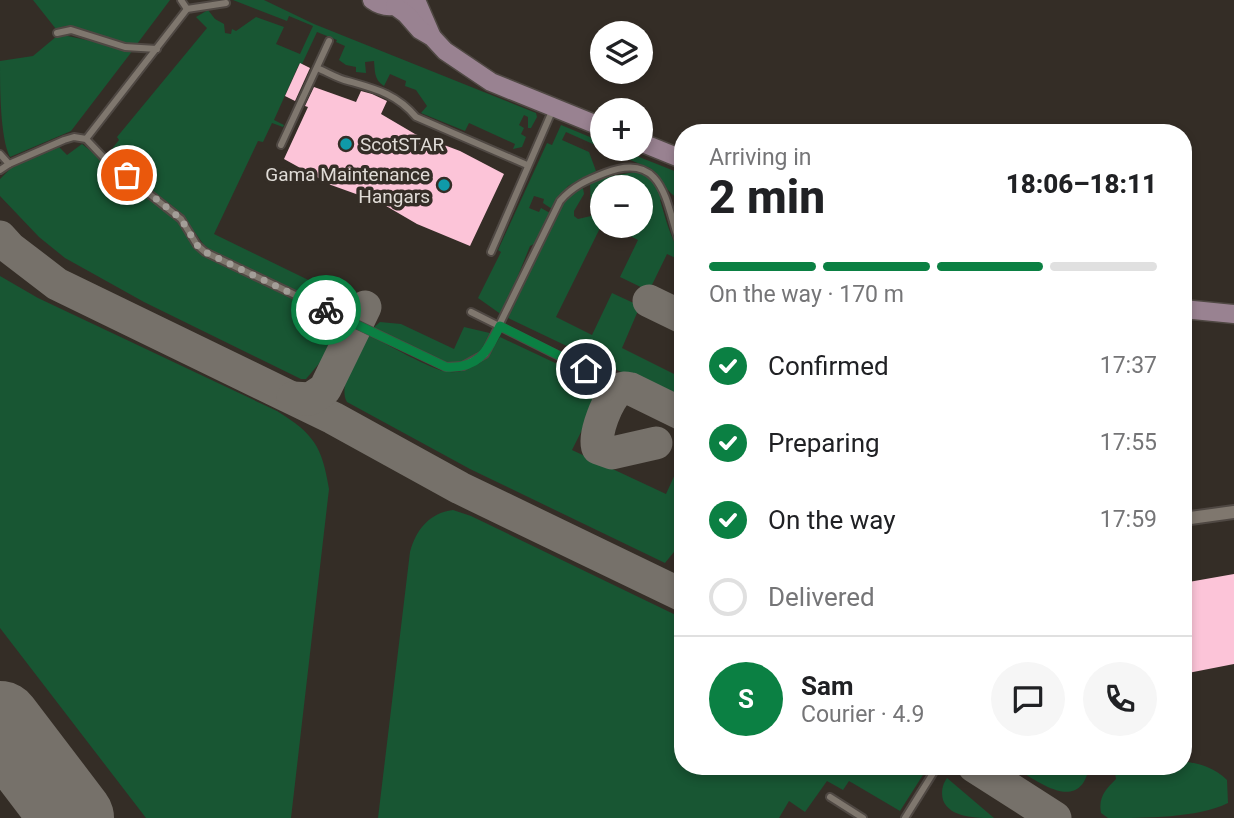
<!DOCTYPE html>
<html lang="en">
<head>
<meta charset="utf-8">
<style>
  body { margin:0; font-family:Roboto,sans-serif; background:#f6f6f6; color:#202124; height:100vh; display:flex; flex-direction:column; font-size:26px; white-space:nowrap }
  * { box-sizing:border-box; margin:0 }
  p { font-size:23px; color:#757577 }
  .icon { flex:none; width:38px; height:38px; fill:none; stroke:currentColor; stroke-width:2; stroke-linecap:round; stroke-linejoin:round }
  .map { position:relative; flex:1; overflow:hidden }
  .panel { position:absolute; left:674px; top:124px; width:518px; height:651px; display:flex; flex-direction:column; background:#fff; border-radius:28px; box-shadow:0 4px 10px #0003 }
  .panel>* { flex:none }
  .controls { position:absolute; left:590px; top:21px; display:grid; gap:14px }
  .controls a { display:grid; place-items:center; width:63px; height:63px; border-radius:50%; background:#fff; box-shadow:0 4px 10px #0003; font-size:35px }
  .pin { position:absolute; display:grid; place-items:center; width:60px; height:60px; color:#fff; margin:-30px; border:4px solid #fff; border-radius:50%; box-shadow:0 2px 7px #0007 }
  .courier { position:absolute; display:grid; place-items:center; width:70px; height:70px; margin:-35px; border:5px solid #0b8043; border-radius:50%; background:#fff; color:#222; box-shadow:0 2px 9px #0007 }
  .summary em { font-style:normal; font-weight:800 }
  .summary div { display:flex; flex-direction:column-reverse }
  .summary { display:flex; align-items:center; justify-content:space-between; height:119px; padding:0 35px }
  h1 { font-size:46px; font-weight:800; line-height:52px }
  .bar { display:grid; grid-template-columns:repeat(4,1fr); gap:10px 7px; align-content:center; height:84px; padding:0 35px }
  .bar i { height:9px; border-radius:5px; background:#e0e0e0 }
  .bar .on { background:#0b8043 }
  .bar p { grid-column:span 4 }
  .line { display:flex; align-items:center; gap:18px; padding:0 35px; border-top:2px solid #e0e0e0 }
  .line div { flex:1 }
  .round { display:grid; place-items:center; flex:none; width:74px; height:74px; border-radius:37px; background:#f6f6f6 }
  ol { padding:0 35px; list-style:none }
  li { display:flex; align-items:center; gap:21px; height:77px }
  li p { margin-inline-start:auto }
  li .icon { padding:7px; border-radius:50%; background:#0b8043; color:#fff; stroke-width:4 }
  li:last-child { color:#757577 }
  li i { width:38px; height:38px; border:4px solid #e0e0e0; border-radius:50% }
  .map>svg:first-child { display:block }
  .green { fill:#185633 }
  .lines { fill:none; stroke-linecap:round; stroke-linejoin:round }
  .taxiway { stroke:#76716a; stroke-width:33 }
  .runway { stroke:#76716a; stroke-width:82 }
  .building { fill:#fcc4d8 }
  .lane-casing { stroke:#4f4843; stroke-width:10 }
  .street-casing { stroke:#4f4843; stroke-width:16 }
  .secondary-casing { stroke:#4f4843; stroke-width:21 }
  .lane { stroke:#7f776e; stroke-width:6 }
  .street { stroke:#7f776e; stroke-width:12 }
  .secondary { stroke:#998291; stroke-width:18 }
  .done { stroke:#a39e98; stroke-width:7; stroke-dasharray:0 12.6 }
  .route { stroke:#0b8043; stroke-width:9 }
  .culture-dot { fill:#0f9aa8; stroke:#342d26; stroke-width:2.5 }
  .labels { text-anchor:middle; stroke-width:7; stroke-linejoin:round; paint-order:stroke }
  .poi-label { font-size:19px; fill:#dfdbd6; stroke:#342d26; text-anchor:start }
</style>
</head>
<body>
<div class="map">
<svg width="1234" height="818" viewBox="0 0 1234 818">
  <rect width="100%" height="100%" fill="#342d26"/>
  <g class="green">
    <path d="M33,0H170L137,44H127L73,26H65L56,29Z"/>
    <path d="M233,0H264L314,24L536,113L537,117L531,128H528V117L524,115L519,125L524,128L521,134L526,137L522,147L513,149L515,144L469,123L465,131L421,113L427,106L416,90L405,86L406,81L390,74L384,86C374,80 375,71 374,61L365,62L366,73L356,72V67L346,65L339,60L345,46L336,42L337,40L317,32L302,64H299L274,120L284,125L283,127L272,123L263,142L258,141L214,234L335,293L333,296L341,305V316L316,301L312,292L305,289L304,293L296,292L213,252L204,245L180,212L107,155L119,140L117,137L207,28L196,17L208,10L215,19L224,24L225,33L231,34L232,29L236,31L256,17L284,27L276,44L300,54L313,26L289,16L287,21Z"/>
    <path d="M63,35L133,50L71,131L10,157C0,138 0,86 0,61L33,56L57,36Z"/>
    <path d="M561,125L602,142V148L566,132L562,140L589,152L596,171L568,186L552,209L543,203L544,199L534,196L529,208L539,212L541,208L550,213L534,244L530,246L502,315L478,298L501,252L498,250L547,143L552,145Z"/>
    <path d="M82,144L172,215C184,228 188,243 201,254L339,321L322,360L306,379H301L144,302L65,258L39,237L0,196V179L11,168L59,147L67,155Z"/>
    <path d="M603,149H619L682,174V199C665,195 663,177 650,168Z"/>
    <path d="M635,172C650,173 656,186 663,198L660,200C665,216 671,241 682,254V261L667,254L649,291L620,277L638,240L610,226H640V187H602V224L556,317L592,335L612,293L640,306L622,348L682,378V401L508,318L563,203L575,191L583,188L584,194L574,211V216L578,219L591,216L590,182L600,178Z"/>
    <path d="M0,276L38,298L277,411C314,434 322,446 329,489L291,818H146L0,628Z"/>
    <path d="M380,322L401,324L454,349L464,327L494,334C481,355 467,366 441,362L371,330Z"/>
    <path d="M368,334C385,343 431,370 448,372C472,374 489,356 500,337L604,386L572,450L666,494L682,459V542L665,563L470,469L347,402C337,387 359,349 368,334Z"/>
    <path d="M453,510L471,516L682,618V766L928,767L900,811L849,781L843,790L827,781L805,812L789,801L779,818H378L410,552C416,530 429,513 453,510Z"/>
    <path d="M1183,761C1200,764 1214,767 1227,780L1228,803C1197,818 1146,818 1108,818L1101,813C1098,797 1106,789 1116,779L1114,767L1183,766Z"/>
    <path d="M1014,767H1089C1080,815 1037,781 1014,767Z"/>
    <path d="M947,778L994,818C976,818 950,818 943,800C941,792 942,785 947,778Z"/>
  </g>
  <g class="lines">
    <g class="taxiway">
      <path d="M0,237L10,248L57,284L333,418L460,488L682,595"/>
      <path d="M649,301L682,317"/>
      <path d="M293,398L310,399L325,389L365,307"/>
      <path d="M656,443L612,453L598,448C593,436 608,397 619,390C624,387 626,388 631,389L682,414"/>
      <path d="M974,766L1055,818"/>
    </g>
    <path class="runway" d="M0,722L73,818"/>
  </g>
  <g class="building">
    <path d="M300,63L310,68L295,101L285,96Z"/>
    <path d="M314,87L356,102L361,91L372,94L387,101L381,114L415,134L460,151L504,174L470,246L417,224L381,203L331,185L284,159L308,107L305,106Z"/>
    <path d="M1234,574V664L1183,674V583Z"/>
  </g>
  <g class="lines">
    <g class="lane-casing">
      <g id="lane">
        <path d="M181,0L187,9"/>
        <path d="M57,33L71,30L125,47L157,49"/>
        <path d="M317,68C327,72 338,79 348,81C376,89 397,94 416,117L527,165"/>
        <path d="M86,139L187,9L226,3"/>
        <path d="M281,145L329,41"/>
        <path d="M0,154L9,164"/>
        <path d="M0,170L9,164L64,140L74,137L86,139L105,159L181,219L197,245L205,252L446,367L463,366L485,354L560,201C573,186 587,180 605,173C668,148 666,212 682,249"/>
        <path d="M491,252L553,109"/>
        <path d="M471,312L607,380"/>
        <path d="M830,797L863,818"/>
        <path d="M905,818L935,770V766"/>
      </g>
    </g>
    <g class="street-casing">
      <path id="street" d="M1183,519L1234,512"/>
    </g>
    <g class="secondary-casing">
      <g id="secondary">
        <path d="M372,0C383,8 394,8 406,2"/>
        <path d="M416,0L432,37"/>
        <path d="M395,6L406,14L420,30L432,37L445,51L491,82L602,127"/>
        <path d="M640,142L682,159"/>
        <path d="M1183,309L1234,314"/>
      </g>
    </g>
    <use href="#lane" class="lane"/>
    <use href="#street" class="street"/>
    <use href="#secondary" class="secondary"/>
  </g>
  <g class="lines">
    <path class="done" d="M127,175L181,219L197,245L205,252L326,310"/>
    <path class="route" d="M326,310L446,367C478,369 487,352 500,326L586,369"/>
  </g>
  <g class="culture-dot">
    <circle cx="346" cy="144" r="7"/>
    <circle cx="444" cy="185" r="7"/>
  </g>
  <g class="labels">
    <g class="poi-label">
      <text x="360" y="151">ScotSTAR</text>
      <text x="430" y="181" text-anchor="end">Gama Maintenance<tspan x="430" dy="22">Hangars</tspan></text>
    </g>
  </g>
</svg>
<div class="controls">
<a><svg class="icon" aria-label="layers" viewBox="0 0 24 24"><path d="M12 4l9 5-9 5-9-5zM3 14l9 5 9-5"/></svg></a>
<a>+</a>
<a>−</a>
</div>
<div class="pin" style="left:127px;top:175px;background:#ea580c"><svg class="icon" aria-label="bag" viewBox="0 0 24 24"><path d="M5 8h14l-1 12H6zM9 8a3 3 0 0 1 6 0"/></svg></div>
<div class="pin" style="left:586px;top:369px;background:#1f2937"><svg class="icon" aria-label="home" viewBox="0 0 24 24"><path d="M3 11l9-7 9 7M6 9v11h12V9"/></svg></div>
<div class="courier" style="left:326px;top:310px"><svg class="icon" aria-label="bike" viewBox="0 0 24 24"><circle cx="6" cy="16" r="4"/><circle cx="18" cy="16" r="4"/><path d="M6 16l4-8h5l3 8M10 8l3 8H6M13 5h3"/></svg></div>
<section class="panel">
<div class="summary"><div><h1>2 min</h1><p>Arriving in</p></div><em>18:06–18:11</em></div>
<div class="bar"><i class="on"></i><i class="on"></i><i class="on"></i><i></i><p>On the way · 170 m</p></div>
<ol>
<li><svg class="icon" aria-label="check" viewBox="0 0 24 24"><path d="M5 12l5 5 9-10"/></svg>Confirmed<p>17:37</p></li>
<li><svg class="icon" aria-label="check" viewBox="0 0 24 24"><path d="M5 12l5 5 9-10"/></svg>Preparing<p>17:55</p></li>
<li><svg class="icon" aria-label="check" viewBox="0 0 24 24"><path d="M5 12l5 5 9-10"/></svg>On the way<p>17:59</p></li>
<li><i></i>Delivered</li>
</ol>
<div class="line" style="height:126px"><b class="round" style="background:#0b8043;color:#fff">S</b><div><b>Sam</b><p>Courier · 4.9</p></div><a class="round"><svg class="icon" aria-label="chat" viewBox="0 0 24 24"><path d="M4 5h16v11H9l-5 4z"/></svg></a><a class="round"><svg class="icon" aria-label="phone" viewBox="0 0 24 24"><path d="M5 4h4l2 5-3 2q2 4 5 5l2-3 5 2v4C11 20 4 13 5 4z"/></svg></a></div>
</section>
</div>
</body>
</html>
